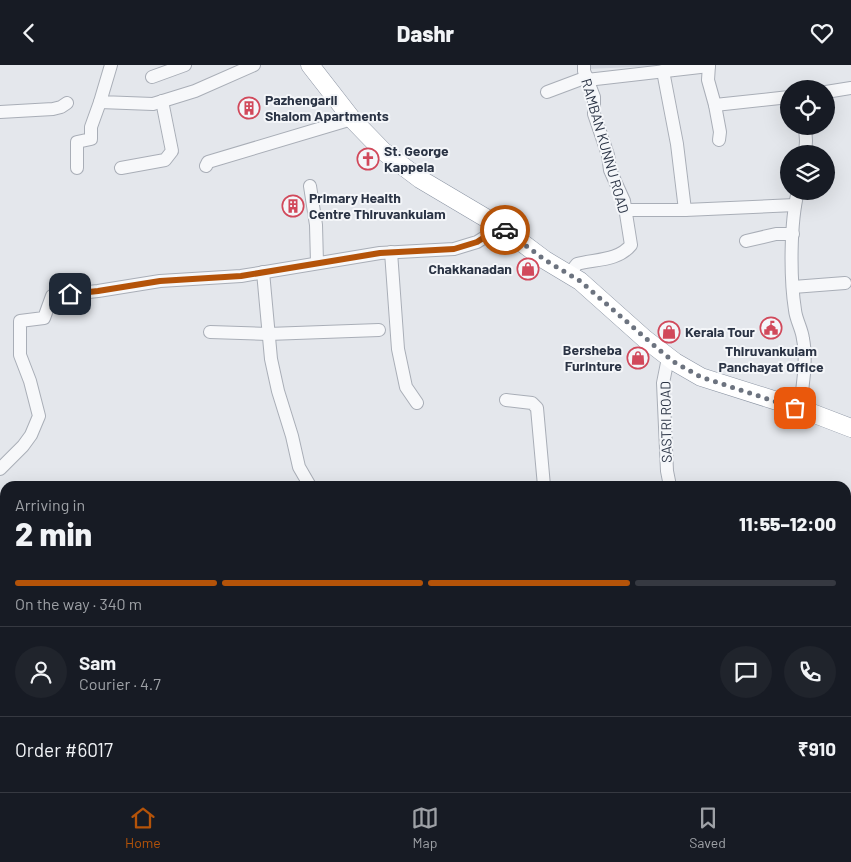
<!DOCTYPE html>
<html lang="en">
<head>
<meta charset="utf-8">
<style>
  body { margin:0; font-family:Barlow,sans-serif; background:#20242c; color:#f1f3f6; height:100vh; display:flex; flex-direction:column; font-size:19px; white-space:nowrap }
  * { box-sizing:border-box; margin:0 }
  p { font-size:16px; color:#9ea1a6 }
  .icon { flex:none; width:28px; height:28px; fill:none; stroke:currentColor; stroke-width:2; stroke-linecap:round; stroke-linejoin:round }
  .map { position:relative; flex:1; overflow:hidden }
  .side { position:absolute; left:0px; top:416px; width:851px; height:311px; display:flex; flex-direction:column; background:#171b24; border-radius:15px 15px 0 0; box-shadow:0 5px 20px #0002 }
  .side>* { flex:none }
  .controls { position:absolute; left:780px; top:15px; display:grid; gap:10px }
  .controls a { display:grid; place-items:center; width:55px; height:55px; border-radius:50%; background:#171b24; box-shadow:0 5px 20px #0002; font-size:25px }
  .pin { position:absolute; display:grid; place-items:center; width:42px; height:42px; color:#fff; margin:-21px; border-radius:10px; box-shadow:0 2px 8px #0006 }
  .courier { position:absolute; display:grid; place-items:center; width:50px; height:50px; margin:-25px; border:4px solid #b45309; border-radius:50%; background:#fff; color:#222; box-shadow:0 1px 6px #0007 }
  .head em { font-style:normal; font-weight:800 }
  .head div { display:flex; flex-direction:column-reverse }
  .head { display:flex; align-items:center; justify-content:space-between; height:85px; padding:0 15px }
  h1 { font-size:32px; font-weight:800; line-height:38px }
  .bar { display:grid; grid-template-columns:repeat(4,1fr); gap:8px 5px; align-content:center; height:60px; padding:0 15px }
  .bar i { height:6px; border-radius:4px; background:#363941 }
  .bar .selected { background:#b45309 }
  .bar p { grid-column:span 4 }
  .line { display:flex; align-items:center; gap:12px; padding:0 15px; border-top:1px solid #363941 }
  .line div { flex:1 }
  .round { display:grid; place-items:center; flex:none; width:52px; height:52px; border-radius:26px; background:#20242c }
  header { display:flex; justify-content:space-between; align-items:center; height:65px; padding:0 15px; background:#171b24; font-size:22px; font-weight:800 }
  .dock { display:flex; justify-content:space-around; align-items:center; height:70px; border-top:1px solid #363941; background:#171b24; font-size:14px; color:#9ea1a6 }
  .dock a { display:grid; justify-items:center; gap:2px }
  .dock .selected { color:#b45309 }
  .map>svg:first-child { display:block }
  .built { fill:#d2d6de }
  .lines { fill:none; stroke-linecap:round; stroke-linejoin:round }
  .minor-casing { stroke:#a9aeb7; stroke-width:14 }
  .highway-casing { stroke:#8b94a3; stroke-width:19 }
  .minor { stroke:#f7f8fa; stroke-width:12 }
  .highway { stroke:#fff; stroke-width:18 }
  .done { stroke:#6c737f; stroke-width:5; stroke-dasharray:0 9 }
  .route { stroke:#b45309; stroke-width:6 }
  .labels { text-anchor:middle; stroke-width:4; stroke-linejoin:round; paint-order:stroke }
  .poi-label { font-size:14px; font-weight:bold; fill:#2b3445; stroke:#f4f6f9; text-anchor:start }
  .street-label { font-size:14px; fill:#2b3445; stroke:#f4f6f9 }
</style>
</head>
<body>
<header><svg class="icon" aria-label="back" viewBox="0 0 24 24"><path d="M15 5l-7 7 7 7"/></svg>Dashr<svg class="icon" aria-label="heart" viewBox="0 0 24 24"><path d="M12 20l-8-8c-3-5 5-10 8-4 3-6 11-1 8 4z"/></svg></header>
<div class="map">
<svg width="851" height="727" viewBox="0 0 851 727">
  <rect width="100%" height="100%" fill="#e4e7ec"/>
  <g class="built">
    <path d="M587,0H684L586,4Z"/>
    <path d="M848,479L851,486V541L846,542V480Z"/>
  </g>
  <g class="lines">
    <g class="minor-casing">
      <g id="minor">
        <path d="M111,0L100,37L153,39L195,26L254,0"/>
        <path d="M709,0L708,15L715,40L789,32"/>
        <path d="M152,12L185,0"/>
        <path d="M587,15L709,1"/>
        <path d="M547,27L587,12"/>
        <path d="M826,27L851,23"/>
        <path d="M715,40L720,67L719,75"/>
        <path d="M0,47L53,44L61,42L67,38"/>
        <path d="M805,61L806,76L805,89"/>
        <path d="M206,101L208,97L352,54"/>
        <path d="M77,103V77L91,74V62L100,37"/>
        <path d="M121,103L165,95L172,86L162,36"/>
        <path d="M310,121L316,160L317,198"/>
        <path d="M798,126C790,158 790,213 795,245C796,255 802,264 803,274C807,293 803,325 799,343"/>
        <path d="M625,145H685L677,79L663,6"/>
        <path d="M685,145L795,140"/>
        <path d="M746,176L776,169H793"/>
        <path d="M391,187L398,284L406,322L417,338"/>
        <path d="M263,207L271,294L278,326L292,371L299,402L310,421"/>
        <path d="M569,209L577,199C596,194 618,196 631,180L624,136L610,105L608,90L594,49V32L584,6V0"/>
        <path d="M793,222L845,218"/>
        <path d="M210,267L268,269L379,265"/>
        <path d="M668,293L663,318L667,406L670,421"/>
        <path d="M506,335L532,338L537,343L544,421"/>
        <path d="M0,404L23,381L31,370L39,351L30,316L20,290V256L44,253L52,231L98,226L160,216L241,211L380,188L454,184L477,177L501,162"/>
        <path d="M846,545H851"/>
        <path d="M0,612L5,610"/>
        <path d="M846,663H851"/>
        <path d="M846,716H851"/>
        <path d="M112,722L113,727"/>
        <path d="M39,727L75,722"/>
        <path d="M670,727V722"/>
      </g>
    </g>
    <g class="highway-casing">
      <path id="highway" d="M310,0L352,54L383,86L420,114L501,162L545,195L580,216L645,274L675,297L701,312L799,343L851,363"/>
    </g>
    <use href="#minor" class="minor"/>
    <use href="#highway" class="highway"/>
  </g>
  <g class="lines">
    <path class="done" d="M505,165L545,195L580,216L657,283L674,297L701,312L795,343"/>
    <path class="route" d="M70,229L98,226L160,216L241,211L380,188L454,184L477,177L500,162L505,165"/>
  </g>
  <defs>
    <g id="building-ring" transform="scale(1.125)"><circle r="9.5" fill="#f4f6f9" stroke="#d1495b" stroke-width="1.5"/><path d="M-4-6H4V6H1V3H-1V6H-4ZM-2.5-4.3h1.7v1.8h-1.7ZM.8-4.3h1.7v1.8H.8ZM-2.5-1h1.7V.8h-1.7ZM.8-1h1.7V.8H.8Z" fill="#d1495b"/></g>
    <g id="church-ring" transform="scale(1.125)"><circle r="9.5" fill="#f4f6f9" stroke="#d1495b" stroke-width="1.5"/><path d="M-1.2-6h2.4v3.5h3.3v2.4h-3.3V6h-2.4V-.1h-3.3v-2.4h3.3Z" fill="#d1495b"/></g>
    <g id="shop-ring" transform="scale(1.125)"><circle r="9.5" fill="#f4f6f9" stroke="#d1495b" stroke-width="1.5"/><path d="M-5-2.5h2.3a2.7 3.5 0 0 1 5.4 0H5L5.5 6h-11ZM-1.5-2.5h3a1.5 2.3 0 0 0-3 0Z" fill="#d1495b"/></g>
    <g id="civic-ring" transform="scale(1.125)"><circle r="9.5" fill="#f4f6f9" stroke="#d1495b" stroke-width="1.5"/><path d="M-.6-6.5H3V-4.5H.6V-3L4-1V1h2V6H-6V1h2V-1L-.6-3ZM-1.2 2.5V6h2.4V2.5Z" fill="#d1495b"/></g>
  </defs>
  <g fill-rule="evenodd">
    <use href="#building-ring" x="249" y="43"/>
    <use href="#church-ring" x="368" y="94"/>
    <use href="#building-ring" x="293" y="141"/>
    <use href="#shop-ring" x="528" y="204"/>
    <use href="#civic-ring" x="771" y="263"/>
    <use href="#shop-ring" x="669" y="267"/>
    <use href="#shop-ring" x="638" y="293"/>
  </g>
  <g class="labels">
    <g class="poi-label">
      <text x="265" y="40">Pazhengaril<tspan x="265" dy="16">Shalom Apartments</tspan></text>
      <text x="384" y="91">St. George<tspan x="384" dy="16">Kappela</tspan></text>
      <text x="309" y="138">Primary Health<tspan x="309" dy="16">Centre Thiruvankulam</tspan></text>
      <text x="512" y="209" text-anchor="end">Chakkanadan</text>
      <text x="685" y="272">Kerala Tour</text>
      <text x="622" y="290" text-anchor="end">Bersheba<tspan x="622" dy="16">Furinture</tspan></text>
      <text x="771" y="291" text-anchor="middle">Thiruvankulam<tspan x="771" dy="16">Panchayat Office</tspan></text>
    </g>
    <g class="street-label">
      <text transform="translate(605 81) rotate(74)" y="5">RAMBAN KUNNU ROAD</text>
      <text transform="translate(666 357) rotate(-91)" y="5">SASTRI ROAD</text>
    </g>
  </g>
</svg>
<div class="controls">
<a><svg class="icon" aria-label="locate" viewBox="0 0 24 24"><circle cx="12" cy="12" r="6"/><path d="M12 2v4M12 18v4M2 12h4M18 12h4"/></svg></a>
<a><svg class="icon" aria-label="layers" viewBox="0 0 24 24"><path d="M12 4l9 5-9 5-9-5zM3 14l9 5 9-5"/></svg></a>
</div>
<div class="pin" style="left:795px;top:343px;background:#ea580c"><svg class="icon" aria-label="bag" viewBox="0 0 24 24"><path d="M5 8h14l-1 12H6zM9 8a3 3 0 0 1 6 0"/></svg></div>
<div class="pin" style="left:70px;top:229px;background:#1f2937"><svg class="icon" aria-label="home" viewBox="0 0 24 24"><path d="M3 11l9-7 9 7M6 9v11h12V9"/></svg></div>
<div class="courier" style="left:505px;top:165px"><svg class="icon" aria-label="car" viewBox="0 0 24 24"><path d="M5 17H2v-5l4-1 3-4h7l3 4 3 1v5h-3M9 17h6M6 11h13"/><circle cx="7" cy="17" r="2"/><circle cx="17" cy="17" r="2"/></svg></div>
<section class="side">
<div class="head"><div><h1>2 min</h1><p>Arriving in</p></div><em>11:55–12:00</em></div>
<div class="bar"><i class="selected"></i><i class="selected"></i><i class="selected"></i><i></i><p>On the way · 340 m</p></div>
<div class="line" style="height:90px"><a class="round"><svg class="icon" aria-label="person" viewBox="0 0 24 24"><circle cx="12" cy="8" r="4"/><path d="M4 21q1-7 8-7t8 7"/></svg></a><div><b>Sam</b><p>Courier · 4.7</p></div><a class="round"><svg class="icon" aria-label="chat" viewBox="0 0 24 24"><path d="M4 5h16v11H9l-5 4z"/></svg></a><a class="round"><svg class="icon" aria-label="phone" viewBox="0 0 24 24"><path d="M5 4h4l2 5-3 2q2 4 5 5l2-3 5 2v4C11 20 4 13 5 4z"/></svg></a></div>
<div class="line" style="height:65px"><div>Order #6017</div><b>₹910</b></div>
</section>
</div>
<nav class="dock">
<a class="selected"><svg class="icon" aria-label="home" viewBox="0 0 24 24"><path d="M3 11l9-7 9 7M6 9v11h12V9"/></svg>Home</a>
<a><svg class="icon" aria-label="map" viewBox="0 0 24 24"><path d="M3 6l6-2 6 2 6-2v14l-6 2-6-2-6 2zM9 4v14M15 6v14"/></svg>Map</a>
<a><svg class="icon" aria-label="saved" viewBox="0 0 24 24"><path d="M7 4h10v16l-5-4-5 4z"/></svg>Saved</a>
</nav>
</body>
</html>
